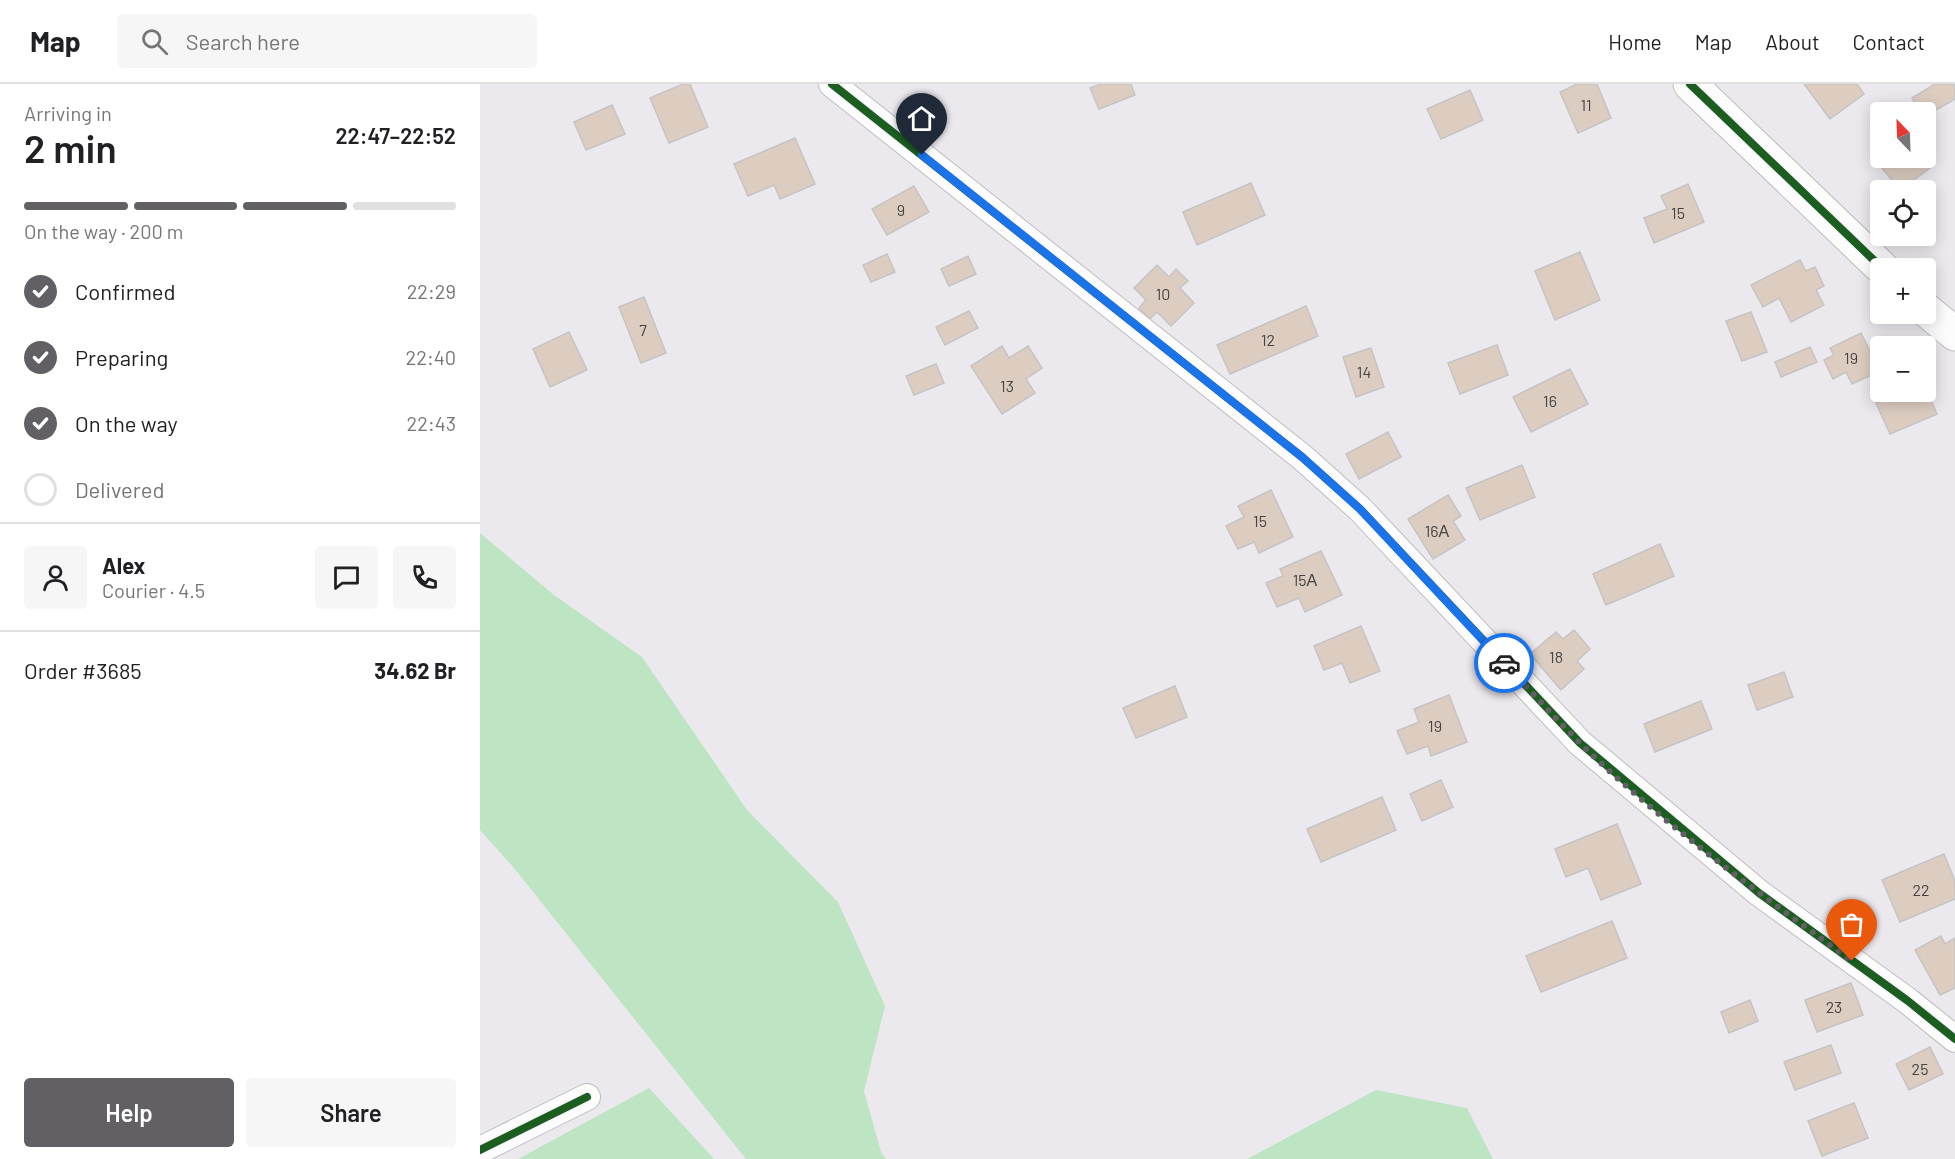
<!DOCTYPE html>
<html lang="en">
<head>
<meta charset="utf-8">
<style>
  body { margin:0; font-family:Barlow,sans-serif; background:#f6f6f6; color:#202124; height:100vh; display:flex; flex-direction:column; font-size:22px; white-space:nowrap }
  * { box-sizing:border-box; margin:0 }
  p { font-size:20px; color:#757577 }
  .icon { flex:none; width:33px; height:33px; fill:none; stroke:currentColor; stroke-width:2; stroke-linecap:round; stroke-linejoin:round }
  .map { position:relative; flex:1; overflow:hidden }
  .panel { display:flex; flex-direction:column; background:#fff; width:480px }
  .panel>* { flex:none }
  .needle { width:39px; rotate:337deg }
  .buttons { position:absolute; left:1390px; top:18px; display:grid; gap:12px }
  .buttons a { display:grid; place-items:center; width:66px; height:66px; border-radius:6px; background:#fff; box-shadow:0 3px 15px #0003; font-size:30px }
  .pin { position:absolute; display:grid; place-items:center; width:51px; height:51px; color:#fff; margin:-62px -26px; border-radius:50% 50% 50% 0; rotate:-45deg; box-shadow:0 0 6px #0007 }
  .pin .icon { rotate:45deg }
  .courier { position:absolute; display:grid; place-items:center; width:60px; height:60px; margin:-30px; border:4px solid #1a73e8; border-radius:50%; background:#fff; color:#222; box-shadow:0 2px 8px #0007 }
  .headline em { font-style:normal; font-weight:600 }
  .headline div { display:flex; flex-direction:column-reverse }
  .headline { display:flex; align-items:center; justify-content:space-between; height:102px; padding:0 24px }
  h1 { font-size:39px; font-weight:600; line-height:45px }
  .bar { display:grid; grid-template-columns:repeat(4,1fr); gap:9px 6px; align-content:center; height:72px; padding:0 24px }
  .bar i { height:8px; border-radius:4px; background:#e0e0e0 }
  .bar .on { background:#626064 }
  .bar p { grid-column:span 4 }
  .line { display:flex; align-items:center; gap:15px; padding:0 24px; border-top:2px solid #e0e0e0 }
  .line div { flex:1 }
  .round { display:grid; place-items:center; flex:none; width:63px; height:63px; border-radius:6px; background:#f6f6f6 }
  ol { padding:0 24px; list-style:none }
  li { display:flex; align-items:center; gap:18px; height:66px }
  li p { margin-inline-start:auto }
  li .icon { padding:6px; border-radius:50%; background:#626064; color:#fff; stroke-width:4 }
  li:last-child { color:#757577 }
  li i { width:33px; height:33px; border:3px solid #e0e0e0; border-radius:50% }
  .cta { display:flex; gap:12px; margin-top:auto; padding:12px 24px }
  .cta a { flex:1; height:69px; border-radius:6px; background:#626064; color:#fff; font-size:24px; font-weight:600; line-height:69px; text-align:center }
  .cta a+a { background:#f6f6f6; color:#202124 }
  header { display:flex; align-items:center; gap:36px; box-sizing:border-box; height:84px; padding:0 30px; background:#fff; border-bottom:2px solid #e0e0e0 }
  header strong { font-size:28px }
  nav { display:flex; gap:33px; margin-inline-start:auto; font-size:21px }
  .search { width:420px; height:54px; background:#f6f6f6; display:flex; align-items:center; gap:15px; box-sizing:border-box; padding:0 21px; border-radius:6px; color:#757577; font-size:22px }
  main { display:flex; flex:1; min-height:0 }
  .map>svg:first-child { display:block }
  .green { fill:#bde4c3 }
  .building { fill:#ddcdc1; stroke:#c6c3c4; stroke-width:1.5 }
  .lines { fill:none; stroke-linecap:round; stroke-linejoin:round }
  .minor-casing { stroke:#bfbcc0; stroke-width:28 }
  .tertiary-casing { stroke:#bfbcc0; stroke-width:35 }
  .minor { stroke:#fcfcfc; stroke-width:26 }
  .tertiary { stroke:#fcfcfc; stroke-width:33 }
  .cycleway-casing { stroke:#f9f4fd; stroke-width:11 }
  .cycleway { stroke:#1b5e20; stroke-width:8 }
  .done { stroke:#626064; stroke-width:6; stroke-dasharray:0 10.8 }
  .route { stroke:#1a73e8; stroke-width:8 }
  .labels { text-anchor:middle; stroke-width:6; stroke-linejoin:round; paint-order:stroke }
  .number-label { font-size:16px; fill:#494443 }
</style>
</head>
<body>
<header>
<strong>Map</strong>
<div class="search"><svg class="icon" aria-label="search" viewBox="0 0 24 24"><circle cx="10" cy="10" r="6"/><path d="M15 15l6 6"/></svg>Search here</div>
<nav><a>Home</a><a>Map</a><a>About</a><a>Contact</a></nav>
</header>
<main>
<section class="panel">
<div class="headline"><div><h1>2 min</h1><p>Arriving in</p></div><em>22:47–22:52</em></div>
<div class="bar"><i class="on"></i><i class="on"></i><i class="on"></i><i></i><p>On the way · 200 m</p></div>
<ol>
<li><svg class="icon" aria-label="check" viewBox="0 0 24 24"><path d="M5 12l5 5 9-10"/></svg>Confirmed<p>22:29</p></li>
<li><svg class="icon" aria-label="check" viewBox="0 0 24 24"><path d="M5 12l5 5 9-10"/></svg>Preparing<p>22:40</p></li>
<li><svg class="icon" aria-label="check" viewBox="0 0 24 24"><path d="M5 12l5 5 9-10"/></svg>On the way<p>22:43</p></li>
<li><i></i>Delivered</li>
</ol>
<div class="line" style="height:108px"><a class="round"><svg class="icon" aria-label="person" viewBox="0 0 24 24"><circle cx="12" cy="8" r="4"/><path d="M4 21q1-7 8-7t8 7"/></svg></a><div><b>Alex</b><p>Courier · 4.5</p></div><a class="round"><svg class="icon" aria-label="chat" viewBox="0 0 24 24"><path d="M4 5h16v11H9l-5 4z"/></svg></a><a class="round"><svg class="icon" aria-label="phone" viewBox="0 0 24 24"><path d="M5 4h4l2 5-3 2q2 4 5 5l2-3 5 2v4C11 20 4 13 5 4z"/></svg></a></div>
<div class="line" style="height:78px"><div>Order #3685</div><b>34.62 Br</b></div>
<div class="cta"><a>Help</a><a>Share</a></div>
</section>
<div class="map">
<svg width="1475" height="1075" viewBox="0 0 1475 1075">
  <rect width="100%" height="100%" fill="#ece9ee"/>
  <g class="green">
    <path d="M0,449L74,511L162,573L267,726L358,818L405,922L384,1007L401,1068L406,1075H266L34,784L0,746Z"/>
    <path d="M169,1004L234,1075H38Z"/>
    <path d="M896,1006L987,1024L1013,1075H767Z"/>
  </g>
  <g class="building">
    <path d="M203,0H210L228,43L189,59L170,14Z"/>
    <path d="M621,0H651L655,11L619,25L610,4Z"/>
    <path d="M1097,0H1117L1131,34L1098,49L1080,8Z"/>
    <path d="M1324,0H1377L1384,10L1350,35Z"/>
    <path d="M1455,0H1475V15L1446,32V28H1441L1432,14Z"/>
    <path d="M990,6L1003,36L961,55L947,25Z"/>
    <path d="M132,21L145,50L106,66L94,38Z"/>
    <path d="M315,54L335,100L300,115L294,101L268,112L254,80Z"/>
    <path d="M1401,68V74H1446V70L1454,81L1420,106L1394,74Z"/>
    <path d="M771,99L785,131L717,161L703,128Z"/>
    <path d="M1208,100L1224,138L1174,159L1164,134L1187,125L1181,112Z"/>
    <path d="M434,102L449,128L407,151L392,125Z"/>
    <path d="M1100,168L1120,216L1075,236L1055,187Z"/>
    <path d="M407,170L415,188L391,198L383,181Z"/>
    <path d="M488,172L496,190L469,202L461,185Z"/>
    <path d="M1320,176L1326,187L1335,183L1344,202L1336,206L1344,221L1311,238L1299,214L1283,223L1271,201Z"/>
    <path d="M677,181L689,193L696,185L708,197L700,204L714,219L691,242L677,228L670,235L659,224L666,216L654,204Z"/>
    <path d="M164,213L186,269L161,279L139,223Z"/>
    <path d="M826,222L838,252L750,290L737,261Z"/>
    <path d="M489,227L498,244L465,261L456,243Z"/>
    <path d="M1271,228L1287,268L1262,277L1246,237Z"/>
    <path d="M89,248L107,286L70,303L53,265Z"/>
    <path d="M1381,249L1400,287L1372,300L1366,288L1353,295L1344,276L1354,271L1350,264Z"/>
    <path d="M1017,261L1028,291L980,310L968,279Z"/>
    <path d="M522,262L529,274L548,262L562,284L546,295L555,309L522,330L491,282Z"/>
    <path d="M1330,263L1337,278L1301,293L1295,278Z"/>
    <path d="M891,264L904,303L876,313L863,273Z"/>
    <path d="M456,280L464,299L434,311L426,292Z"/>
    <path d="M1090,285L1108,320L1051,348L1033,313Z"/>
    <path d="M1446,305L1457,330L1410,350L1396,319L1423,308H1446Z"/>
    <path d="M908,348L921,373L879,395L866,370Z"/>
    <path d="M1042,381L1055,413L1000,436L986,404Z"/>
    <path d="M791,406L813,453L779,469L774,458L758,465L746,442L764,433L758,422Z"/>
    <path d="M968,411L981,432L973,437L985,456L953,475L928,435Z"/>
    <path d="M1180,460L1194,492L1126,521L1113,490Z"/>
    <path d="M841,467L862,511L825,528L819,514L797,523L786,499L803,492L800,485Z"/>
    <path d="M881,542L900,587L870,599L862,579L844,586L834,562Z"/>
    <path d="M1094,546L1110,565L1097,577L1104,585L1081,606L1050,570L1076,548L1083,555Z"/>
    <path d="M1304,588L1313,613L1277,626L1268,601Z"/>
    <path d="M695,602L707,633L656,654L643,624Z"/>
    <path d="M969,611L987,658L951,672L948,662L927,670L917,647L939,638L934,625Z"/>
    <path d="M1221,617L1232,645L1175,668L1164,640Z"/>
    <path d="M961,696L973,723L942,737L930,710Z"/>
    <path d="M902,713L916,746L841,778L827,745Z"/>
    <path d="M1137,740L1161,800L1121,816L1108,784L1086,793L1075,765Z"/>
    <path d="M1464,770L1475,797V815L1420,838L1402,796Z"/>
    <path d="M1132,837L1147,874L1061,908L1046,872Z"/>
    <path d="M1461,852L1465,860L1475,854V904L1460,911L1435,866Z"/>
    <path d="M1371,899L1383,931L1337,948L1325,916Z"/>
    <path d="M1270,916L1278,937L1249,949L1241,928Z"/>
    <path d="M1351,961L1361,989L1315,1006L1304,978Z"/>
    <path d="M1450,963L1463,990L1429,1006L1416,980Z"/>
    <path d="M1374,1019L1388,1054L1342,1072L1328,1037Z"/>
  </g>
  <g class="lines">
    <g class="minor-casing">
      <g id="minor">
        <path d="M352,0L822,373L880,425L1100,659L1279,809L1428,917L1475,955"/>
        <path d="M0,1066L107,1013"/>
      </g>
    </g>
    <g class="tertiary-casing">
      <g id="tertiary">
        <path d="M1210,0L1402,184"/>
        <path d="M1446,226L1475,250"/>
      </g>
    </g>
    <use href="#minor" class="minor"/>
    <use href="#tertiary" class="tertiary"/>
    <g class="cycleway-casing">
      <g id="cycleway">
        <path d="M352,0L822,373L880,425L1100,659L1279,809L1428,917L1475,955"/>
        <path d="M1210,0L1402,184"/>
        <path d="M0,1066L107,1013"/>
      </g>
    </g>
    <use href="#cycleway" class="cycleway"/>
  </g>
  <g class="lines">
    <path class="done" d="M1024,579C1049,605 1073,632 1099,658C1182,740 1279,809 1372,877"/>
    <path class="route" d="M442,71L822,373L880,425L1024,579"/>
  </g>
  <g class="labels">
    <g class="number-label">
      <text x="1106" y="27">11</text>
      <text x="421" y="132">9</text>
      <text x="1198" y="135">15</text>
      <text x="683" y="216">10</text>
      <text x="163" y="252">7</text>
      <text x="788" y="262">12</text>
      <text x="1371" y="280">19</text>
      <text x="884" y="294">14</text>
      <text x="527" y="308">13</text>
      <text x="1070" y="323">16</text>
      <text x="780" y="443">15</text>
      <text x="957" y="453">16А</text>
      <text x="825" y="502">15А</text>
      <text x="1076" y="579">18</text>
      <text x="955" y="648">19</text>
      <text x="1441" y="812">22</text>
      <text x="1354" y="929">23</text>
      <text x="1440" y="991">25</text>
    </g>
  </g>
</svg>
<div class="buttons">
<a><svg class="needle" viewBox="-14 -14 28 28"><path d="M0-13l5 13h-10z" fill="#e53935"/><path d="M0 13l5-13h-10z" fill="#757577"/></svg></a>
<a><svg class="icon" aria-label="locate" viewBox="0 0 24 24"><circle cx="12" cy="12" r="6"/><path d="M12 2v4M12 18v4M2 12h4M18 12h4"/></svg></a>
<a>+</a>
<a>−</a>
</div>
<div class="pin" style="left:1372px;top:877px;background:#ea580c"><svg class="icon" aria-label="bag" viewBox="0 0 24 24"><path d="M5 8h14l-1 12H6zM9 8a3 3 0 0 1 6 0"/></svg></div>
<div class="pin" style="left:442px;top:71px;background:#1f2937"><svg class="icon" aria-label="home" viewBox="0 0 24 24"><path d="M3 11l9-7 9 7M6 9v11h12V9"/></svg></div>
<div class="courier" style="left:1024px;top:579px"><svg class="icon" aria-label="car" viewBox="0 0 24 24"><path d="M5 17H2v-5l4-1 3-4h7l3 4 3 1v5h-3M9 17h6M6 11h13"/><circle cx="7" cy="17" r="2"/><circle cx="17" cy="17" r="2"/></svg></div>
</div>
</main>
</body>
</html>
